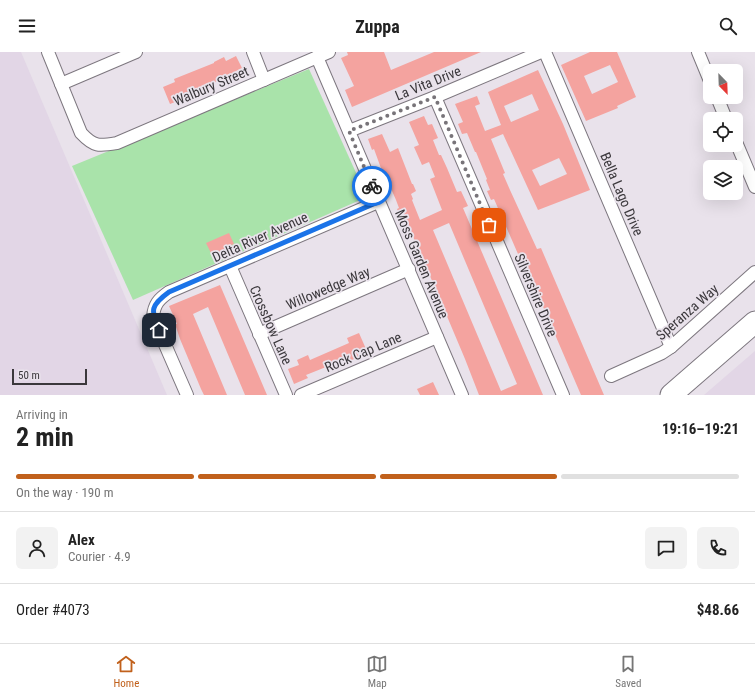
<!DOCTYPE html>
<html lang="en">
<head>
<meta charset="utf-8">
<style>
  body { margin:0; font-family:"Roboto Condensed",sans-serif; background:#f2f2f2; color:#222; height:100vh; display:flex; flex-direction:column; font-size:15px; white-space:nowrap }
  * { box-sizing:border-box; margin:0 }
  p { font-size:13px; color:#767676 }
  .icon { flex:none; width:22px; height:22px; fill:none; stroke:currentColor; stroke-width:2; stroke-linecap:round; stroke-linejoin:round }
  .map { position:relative; height:343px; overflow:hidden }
  .sheet { display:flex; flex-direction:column; background:#fff; flex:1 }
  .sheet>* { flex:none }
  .needle { width:26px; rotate:157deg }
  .tools { position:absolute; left:703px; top:12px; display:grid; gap:8px }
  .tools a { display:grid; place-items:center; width:40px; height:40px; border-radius:6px; background:#fff; box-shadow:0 4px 16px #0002; font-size:20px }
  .scale { position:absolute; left:12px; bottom:10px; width:75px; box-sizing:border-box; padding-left:4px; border:2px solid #3b383c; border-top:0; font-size:11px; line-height:14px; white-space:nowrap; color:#3b383c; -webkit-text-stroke:3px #e9e2eb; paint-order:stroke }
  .pin { position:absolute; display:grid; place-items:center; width:34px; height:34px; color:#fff; margin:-17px; border-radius:8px; box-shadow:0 2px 6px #0006 }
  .courier { position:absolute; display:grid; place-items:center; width:40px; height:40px; margin:-20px; border:3px solid #1a73e8; border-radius:50%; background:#fff; color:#222; box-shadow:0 1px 5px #0007 }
  .overview em { font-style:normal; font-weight:700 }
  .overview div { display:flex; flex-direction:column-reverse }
  .overview { display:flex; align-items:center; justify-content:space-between; height:68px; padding:0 16px }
  h1 { font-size:26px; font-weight:700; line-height:30px }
  .bar { display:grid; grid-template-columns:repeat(4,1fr); gap:6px 4px; align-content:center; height:48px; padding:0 16px }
  .bar i { height:5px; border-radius:3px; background:#e0e0e0 }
  .bar .selected { background:#c1611c }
  .bar p { grid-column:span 4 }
  .line { display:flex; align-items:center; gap:10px; padding:0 16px; border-top:1px solid #e0e0e0 }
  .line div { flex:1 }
  .round { display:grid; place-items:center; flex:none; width:42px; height:42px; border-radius:6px; background:#f2f2f2 }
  header { display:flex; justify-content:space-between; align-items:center; height:52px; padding:0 16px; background:#fff; font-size:18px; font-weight:700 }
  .dock { display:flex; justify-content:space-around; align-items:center; height:56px; border-top:1px solid #e0e0e0; background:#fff; font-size:11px; color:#767676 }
  .dock a { display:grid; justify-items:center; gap:2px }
  .dock .selected { color:#c1611c }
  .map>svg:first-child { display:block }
  .built { fill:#e2d6e6 }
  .park { fill:#a9e3aa }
  .building { fill:#f4a39f; fill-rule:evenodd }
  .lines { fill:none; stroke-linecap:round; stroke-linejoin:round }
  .street-casing { stroke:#7d777f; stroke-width:14 }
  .highway-casing { stroke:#7d777f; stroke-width:23 }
  .street { stroke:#fff; stroke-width:12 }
  .highway { stroke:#fff; stroke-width:21 }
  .done { stroke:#787479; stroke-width:4; stroke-dasharray:0 7.2 }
  .route { stroke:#1a73e8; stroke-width:5 }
  .labels { text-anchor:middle; stroke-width:3.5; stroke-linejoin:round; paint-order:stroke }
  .street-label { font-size:14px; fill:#3b383c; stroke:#e9e2eb }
</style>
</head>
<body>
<header><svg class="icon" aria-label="menu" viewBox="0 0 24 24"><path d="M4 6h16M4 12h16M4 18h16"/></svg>Zuppa<svg class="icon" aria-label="search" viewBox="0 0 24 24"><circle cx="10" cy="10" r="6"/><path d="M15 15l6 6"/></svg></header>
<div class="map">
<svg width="755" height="343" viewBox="0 0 755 343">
  <rect width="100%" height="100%" fill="#e9e2eb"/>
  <g class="built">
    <path d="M0,0H21L167,343H0Z"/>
    <path d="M755,299V343H704Z"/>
  </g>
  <path class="park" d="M309,17L367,145L133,248L72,114Z"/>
  <g class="building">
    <path d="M347,0H384L391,18L434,0H481L352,55L345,38L354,34L341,6L348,3Z"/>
    <path d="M590,0H617L636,45L617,54L618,56L586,69L561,13ZM610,13L618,30L592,42L584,24Z"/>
    <path d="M236,4L242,16L234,20L235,21L204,35L183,42L185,46L170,52L163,35L175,30L174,27L214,11V10L224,5L226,9Z"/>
    <path d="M538,18L563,72L590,138L538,158L503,82L491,87L505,121L503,122L510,138L537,197L541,196L604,343H581L520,201L518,202L494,147L491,148L487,139L490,138L486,128L487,127L476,100H475L467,81L462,82L458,72L463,70L455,52L477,44L480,52L475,54L485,79L501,73L488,40ZM532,42L539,58L511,70L504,54ZM559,106L567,122L540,134L532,118Z"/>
    <path d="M424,64L428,73L432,72L438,86L433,88L439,103H441L447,116L457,140L461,139L468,154L463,156L543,343H479L465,307L422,205L404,164L401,166L397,157L399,156L396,148L383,118L382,119L374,97L372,98L368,87L382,82L390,100L398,96L412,132H413L416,139L411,142L413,147L412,148L420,168L442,158L430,127L435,125L429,110L422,113L414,95L419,93L409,70ZM449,171L517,332L501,339L433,178Z"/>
    <path d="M229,181L234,192L226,195L227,198L213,205L206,191Z"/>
    <path d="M220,233L235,268L267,343H245L208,255L193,262L227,343H204L201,337L180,287L175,272H177L169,254Z"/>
    <path d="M359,281L366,297L357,301L359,305L342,312L343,313L329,320L326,315L306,323L308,326L294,332L288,317L299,313L297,308L308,303L310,308L349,291L347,286Z"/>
    <path d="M433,330L439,343H420L417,337Z"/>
  </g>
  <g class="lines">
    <g class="street-casing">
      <g id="street">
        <path d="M48,0L81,81C94,95 99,94 117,91L329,0"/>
        <path d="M253,0L264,28"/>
        <path d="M545,0L671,295"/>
        <path d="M698,0L710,29"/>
        <path d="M317,5L462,343"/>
        <path d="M61,32L136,0"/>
        <path d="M435,45L563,343"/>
        <path d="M717,45L726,67"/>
        <path d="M349,79L435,45L541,0"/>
        <path d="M736,90L755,135"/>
        <path d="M230,214L286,343"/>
        <path d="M259,282L409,217"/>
        <path d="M611,324L662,301L671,295L755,220"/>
        <path d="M187,343L153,265C154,252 159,247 169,240L378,150"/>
        <path d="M301,343L437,285"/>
      </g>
    </g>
    <g class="highway-casing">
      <path id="highway" d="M671,343L755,270"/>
    </g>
    <use href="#street" class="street"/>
    <use href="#highway" class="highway"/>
  </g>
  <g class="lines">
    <path class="done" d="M372,134L349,79L435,45L489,173"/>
    <path class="route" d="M159,278C150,258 151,253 169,240L378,150L372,134"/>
  </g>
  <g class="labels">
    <g class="street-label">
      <text transform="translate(428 31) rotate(-22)" y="5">La Vita Drive</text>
      <text transform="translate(211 34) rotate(-23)" y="5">Walbury Street</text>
      <text transform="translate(622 142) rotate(67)" y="5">Bella Lago Drive</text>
      <text transform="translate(260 185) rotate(-24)" y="5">Delta River Avenue</text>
      <text transform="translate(422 212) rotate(67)" y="5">Moss Garden Avenue</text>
      <text transform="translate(328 236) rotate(-23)" y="5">Willowedge Way</text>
      <text transform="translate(536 243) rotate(67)" y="5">Silvershire Drive</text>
      <text transform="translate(687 260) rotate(-41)" y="5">Speranza Way</text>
      <text transform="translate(271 273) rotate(66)" y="5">Crossbow Lane</text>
      <text transform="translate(363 300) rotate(-23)" y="5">Rock Cap Lane</text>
    </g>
  </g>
</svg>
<div class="tools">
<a><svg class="needle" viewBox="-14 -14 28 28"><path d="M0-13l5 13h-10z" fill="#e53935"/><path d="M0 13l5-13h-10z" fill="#767676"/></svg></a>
<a><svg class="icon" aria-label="locate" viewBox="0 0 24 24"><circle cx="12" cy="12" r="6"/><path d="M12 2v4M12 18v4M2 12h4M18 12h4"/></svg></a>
<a><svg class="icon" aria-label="layers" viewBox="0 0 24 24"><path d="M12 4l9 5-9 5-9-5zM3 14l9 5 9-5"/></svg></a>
</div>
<div class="scale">50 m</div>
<div class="pin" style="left:489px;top:173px;background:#ea580c"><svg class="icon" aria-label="bag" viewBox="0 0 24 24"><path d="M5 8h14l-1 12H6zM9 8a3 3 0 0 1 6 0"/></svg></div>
<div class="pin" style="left:159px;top:278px;background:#1f2937"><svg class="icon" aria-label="home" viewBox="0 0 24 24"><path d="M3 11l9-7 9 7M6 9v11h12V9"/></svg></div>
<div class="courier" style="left:372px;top:134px"><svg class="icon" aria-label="bike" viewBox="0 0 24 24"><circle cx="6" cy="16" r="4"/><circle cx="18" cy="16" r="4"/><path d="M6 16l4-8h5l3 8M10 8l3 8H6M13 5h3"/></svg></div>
</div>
<section class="sheet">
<div class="overview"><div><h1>2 min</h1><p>Arriving in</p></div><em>19:16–19:21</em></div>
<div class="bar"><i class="selected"></i><i class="selected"></i><i class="selected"></i><i></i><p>On the way · 190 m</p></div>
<div class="line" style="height:72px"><a class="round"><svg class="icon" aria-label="person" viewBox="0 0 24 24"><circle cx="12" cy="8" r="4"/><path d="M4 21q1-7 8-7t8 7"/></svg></a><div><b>Alex</b><p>Courier · 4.9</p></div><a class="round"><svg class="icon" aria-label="chat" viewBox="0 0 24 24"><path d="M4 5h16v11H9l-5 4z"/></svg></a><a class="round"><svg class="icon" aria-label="phone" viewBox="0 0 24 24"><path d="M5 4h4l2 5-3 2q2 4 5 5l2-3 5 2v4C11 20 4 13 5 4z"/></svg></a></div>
<div class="line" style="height:52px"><div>Order #4073</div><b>$48.66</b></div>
</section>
<nav class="dock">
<a class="selected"><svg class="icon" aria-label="home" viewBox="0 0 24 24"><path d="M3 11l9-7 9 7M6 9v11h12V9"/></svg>Home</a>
<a><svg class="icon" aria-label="map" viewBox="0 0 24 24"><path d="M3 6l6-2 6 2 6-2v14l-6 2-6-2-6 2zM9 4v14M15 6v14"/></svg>Map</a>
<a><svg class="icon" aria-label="saved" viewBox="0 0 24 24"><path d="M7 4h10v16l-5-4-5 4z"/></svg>Saved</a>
</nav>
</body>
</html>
